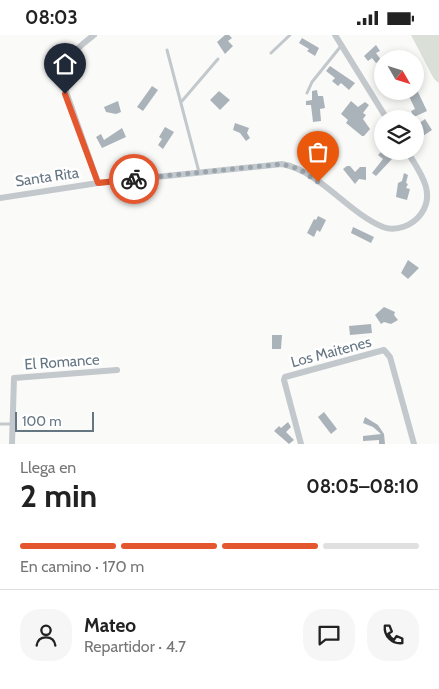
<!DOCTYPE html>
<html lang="es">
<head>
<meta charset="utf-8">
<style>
  body { margin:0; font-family:Cabin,sans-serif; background:#f6f6f6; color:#222; height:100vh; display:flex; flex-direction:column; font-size:19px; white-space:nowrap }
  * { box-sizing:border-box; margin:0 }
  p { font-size:16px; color:#767676 }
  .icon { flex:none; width:28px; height:28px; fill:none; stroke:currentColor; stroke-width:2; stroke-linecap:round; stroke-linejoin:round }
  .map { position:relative; height:409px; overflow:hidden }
  .sheet { display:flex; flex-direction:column; background:#fff; flex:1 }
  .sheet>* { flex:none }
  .needle { width:32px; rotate:129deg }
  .tools { position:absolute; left:374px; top:15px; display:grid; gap:10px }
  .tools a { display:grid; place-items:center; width:50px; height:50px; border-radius:50%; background:#fff; box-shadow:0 2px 8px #0003; font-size:25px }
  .scale { position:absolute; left:15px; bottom:12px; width:79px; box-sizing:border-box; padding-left:5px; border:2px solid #657683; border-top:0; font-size:14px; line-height:18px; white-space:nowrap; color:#657683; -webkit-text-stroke:4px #fff; paint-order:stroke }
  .pin { position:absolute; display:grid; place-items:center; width:42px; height:42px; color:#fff; margin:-51px -21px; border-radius:50% 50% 50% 0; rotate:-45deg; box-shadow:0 0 5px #0007 }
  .pin .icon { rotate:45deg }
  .courier { position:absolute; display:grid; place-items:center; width:50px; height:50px; margin:-25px; border:4px solid #e4572e; border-radius:50%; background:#fff; color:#222; box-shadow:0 1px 6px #0007 }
  .headline em { font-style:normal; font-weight:800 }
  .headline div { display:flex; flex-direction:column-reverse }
  .headline { display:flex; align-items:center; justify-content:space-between; height:85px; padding:0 20px }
  h1 { font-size:32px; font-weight:800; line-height:38px }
  .bar { display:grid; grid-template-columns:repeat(4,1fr); gap:8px 5px; align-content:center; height:60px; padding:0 20px }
  .bar i { height:6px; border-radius:4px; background:#e0e0e0 }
  .bar .current { background:#e4572e }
  .bar p { grid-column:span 4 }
  .line { display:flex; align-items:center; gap:12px; padding:0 20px; border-top:1px solid #e0e0e0 }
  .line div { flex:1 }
  .round { display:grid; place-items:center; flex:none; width:52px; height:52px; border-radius:20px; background:#f6f6f6 }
  .status { display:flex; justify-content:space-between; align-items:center; height:35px; padding:0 25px; background:#fff; direction:ltr }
  .status svg { height:14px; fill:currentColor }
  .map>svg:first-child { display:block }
  .green { fill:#dadfd7 }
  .building { fill:#aab3b9 }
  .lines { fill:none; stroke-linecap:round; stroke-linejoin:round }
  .service { stroke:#c3c8cc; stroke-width:3 }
  .minor { stroke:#c3c8cc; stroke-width:6 }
  .done { stroke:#99a4ac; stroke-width:5; stroke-dasharray:0 9 }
  .route { stroke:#e4572e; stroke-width:6 }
  .labels { text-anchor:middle; stroke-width:5; stroke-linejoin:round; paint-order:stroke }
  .street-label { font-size:15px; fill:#657683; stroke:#fff }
</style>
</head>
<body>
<div class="status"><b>08:03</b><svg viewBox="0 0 49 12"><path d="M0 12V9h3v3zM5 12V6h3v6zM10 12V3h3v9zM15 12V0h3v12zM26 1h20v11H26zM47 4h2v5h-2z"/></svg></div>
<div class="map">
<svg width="439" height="409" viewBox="0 0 439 409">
  <rect width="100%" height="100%" fill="#fafaf8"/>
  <path class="green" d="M411,0H439V48L434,44Z"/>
  <g class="building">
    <path d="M225,0H229L232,3L228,6L233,11L225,19L217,7Z"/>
    <path d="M302,3L319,13L315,21L307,16L309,14L299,8Z"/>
    <path d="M376,10L380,16L376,18L381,25L376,28L372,23L368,26L364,21Z"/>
    <path d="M330,31L355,48L349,55L341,48L338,51L332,46L335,43L326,36Z"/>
    <path d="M152,51L158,55L143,76L137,72Z"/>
    <path d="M317,55L318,61H323L325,73L320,74L321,86L313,87L311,70H306V66L312,65V56Z"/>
    <path d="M417,55L427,76L414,82L411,76L415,74L408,59Z"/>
    <path d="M219,56L230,65L220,75L210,65Z"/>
    <path d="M118,66L121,77L116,79L106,77L104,72Z"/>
    <path d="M351,66L358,72L365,67L369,70L363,78L366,80L363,84L370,94L364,101H362L346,88L348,85L341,79Z"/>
    <path d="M425,84L432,95L420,103L416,97L421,94L418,89Z"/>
    <path d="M235,88L249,93L247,98L250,103L246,106L240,98L233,95Z"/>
    <path d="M165,92L174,97L163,114L158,110L162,104L159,102Z"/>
    <path d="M122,93L126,102L102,113L96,102L101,99L104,105Z"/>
    <path d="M325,98L331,103L317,118L312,113Z"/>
    <path d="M382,116L392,124L376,141L372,138L383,124L378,120Z"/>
    <path d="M347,131H350L355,137L360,132H366V145L359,144L355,149L343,134Z"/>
    <path d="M404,138L408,140L406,148L408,149L406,153L410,154L407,165L396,162L398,148L402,146Z"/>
    <path d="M318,181L326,185L320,197L317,195L314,202L307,198L314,184L316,185Z"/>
    <path d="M353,192L374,202L371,208L351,198Z"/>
    <path d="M408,225L419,233L408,244L401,238Z"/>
    <path d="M384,272L395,277L394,280L398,285L391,289L384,287L381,289L375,280Z"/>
    <path d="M371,289L372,298L350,300L349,291Z"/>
    <path d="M272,300H282L281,314H272Z"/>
    <path d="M324,377L337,394L331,399L318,382Z"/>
    <path d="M365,382L378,390L384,399L385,409H379V405L363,406V401L381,399L373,392L363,388Z"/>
    <path d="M288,387L291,392L286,397L294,405L289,409L274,396L279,391L281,393Z"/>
  </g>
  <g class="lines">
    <g class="service">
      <path d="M167,15L199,137"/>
      <path d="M271,18L290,0"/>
      <path d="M307,58L312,47L341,11"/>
      <path d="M182,66L218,24"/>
      <path d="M0,389H12"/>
    </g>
    <g class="minor">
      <path d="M94,0C76,14 62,24 63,48L98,148"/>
      <path d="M335,0L387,84"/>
      <path d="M0,163L98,148L282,129C320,136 347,177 383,192C397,197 413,190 421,179C437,157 418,135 407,116"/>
      <path d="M12,409L14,343L117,335"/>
      <path d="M301,409L284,345L285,342L384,315L390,322L414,409"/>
    </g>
  </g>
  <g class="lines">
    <path class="done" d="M134,144L282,129L299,134L318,147"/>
    <path class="route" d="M65,59L98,148L134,144"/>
  </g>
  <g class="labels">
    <g class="street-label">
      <text transform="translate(47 142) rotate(-8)" y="5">Santa Rita</text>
      <text transform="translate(331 317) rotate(-15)" y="5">Los Maitenes</text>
      <text transform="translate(62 327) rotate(-4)" y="5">El Romance</text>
    </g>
  </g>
</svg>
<div class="tools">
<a><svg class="needle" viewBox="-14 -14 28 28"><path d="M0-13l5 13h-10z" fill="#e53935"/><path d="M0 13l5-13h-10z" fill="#767676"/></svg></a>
<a><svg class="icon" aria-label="layers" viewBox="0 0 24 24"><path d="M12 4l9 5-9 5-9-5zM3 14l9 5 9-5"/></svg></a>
</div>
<div class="scale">100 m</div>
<div class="pin" style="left:318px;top:147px;background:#ea580c"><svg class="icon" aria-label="bag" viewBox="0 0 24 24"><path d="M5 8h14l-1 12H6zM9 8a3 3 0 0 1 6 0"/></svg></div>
<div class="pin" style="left:65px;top:59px;background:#1f2937"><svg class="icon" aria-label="home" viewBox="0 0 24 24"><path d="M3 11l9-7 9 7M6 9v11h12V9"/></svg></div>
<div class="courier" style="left:134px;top:144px"><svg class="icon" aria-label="bike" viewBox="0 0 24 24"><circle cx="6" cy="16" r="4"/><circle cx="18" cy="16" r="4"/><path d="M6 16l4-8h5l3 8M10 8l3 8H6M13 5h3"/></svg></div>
</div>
<section class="sheet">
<div class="headline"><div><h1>2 min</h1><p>Llega en</p></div><em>08:05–08:10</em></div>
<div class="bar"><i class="current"></i><i class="current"></i><i class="current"></i><i></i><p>En camino · 170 m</p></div>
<div class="line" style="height:90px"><a class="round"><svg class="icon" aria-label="person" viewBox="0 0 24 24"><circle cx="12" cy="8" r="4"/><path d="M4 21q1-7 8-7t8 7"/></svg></a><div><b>Mateo</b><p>Repartidor · 4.7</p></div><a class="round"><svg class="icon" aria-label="chat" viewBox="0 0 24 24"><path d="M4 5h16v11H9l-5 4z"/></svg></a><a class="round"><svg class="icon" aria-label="phone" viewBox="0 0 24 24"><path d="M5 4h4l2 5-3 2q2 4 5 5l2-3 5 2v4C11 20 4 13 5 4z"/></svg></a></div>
</section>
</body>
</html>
